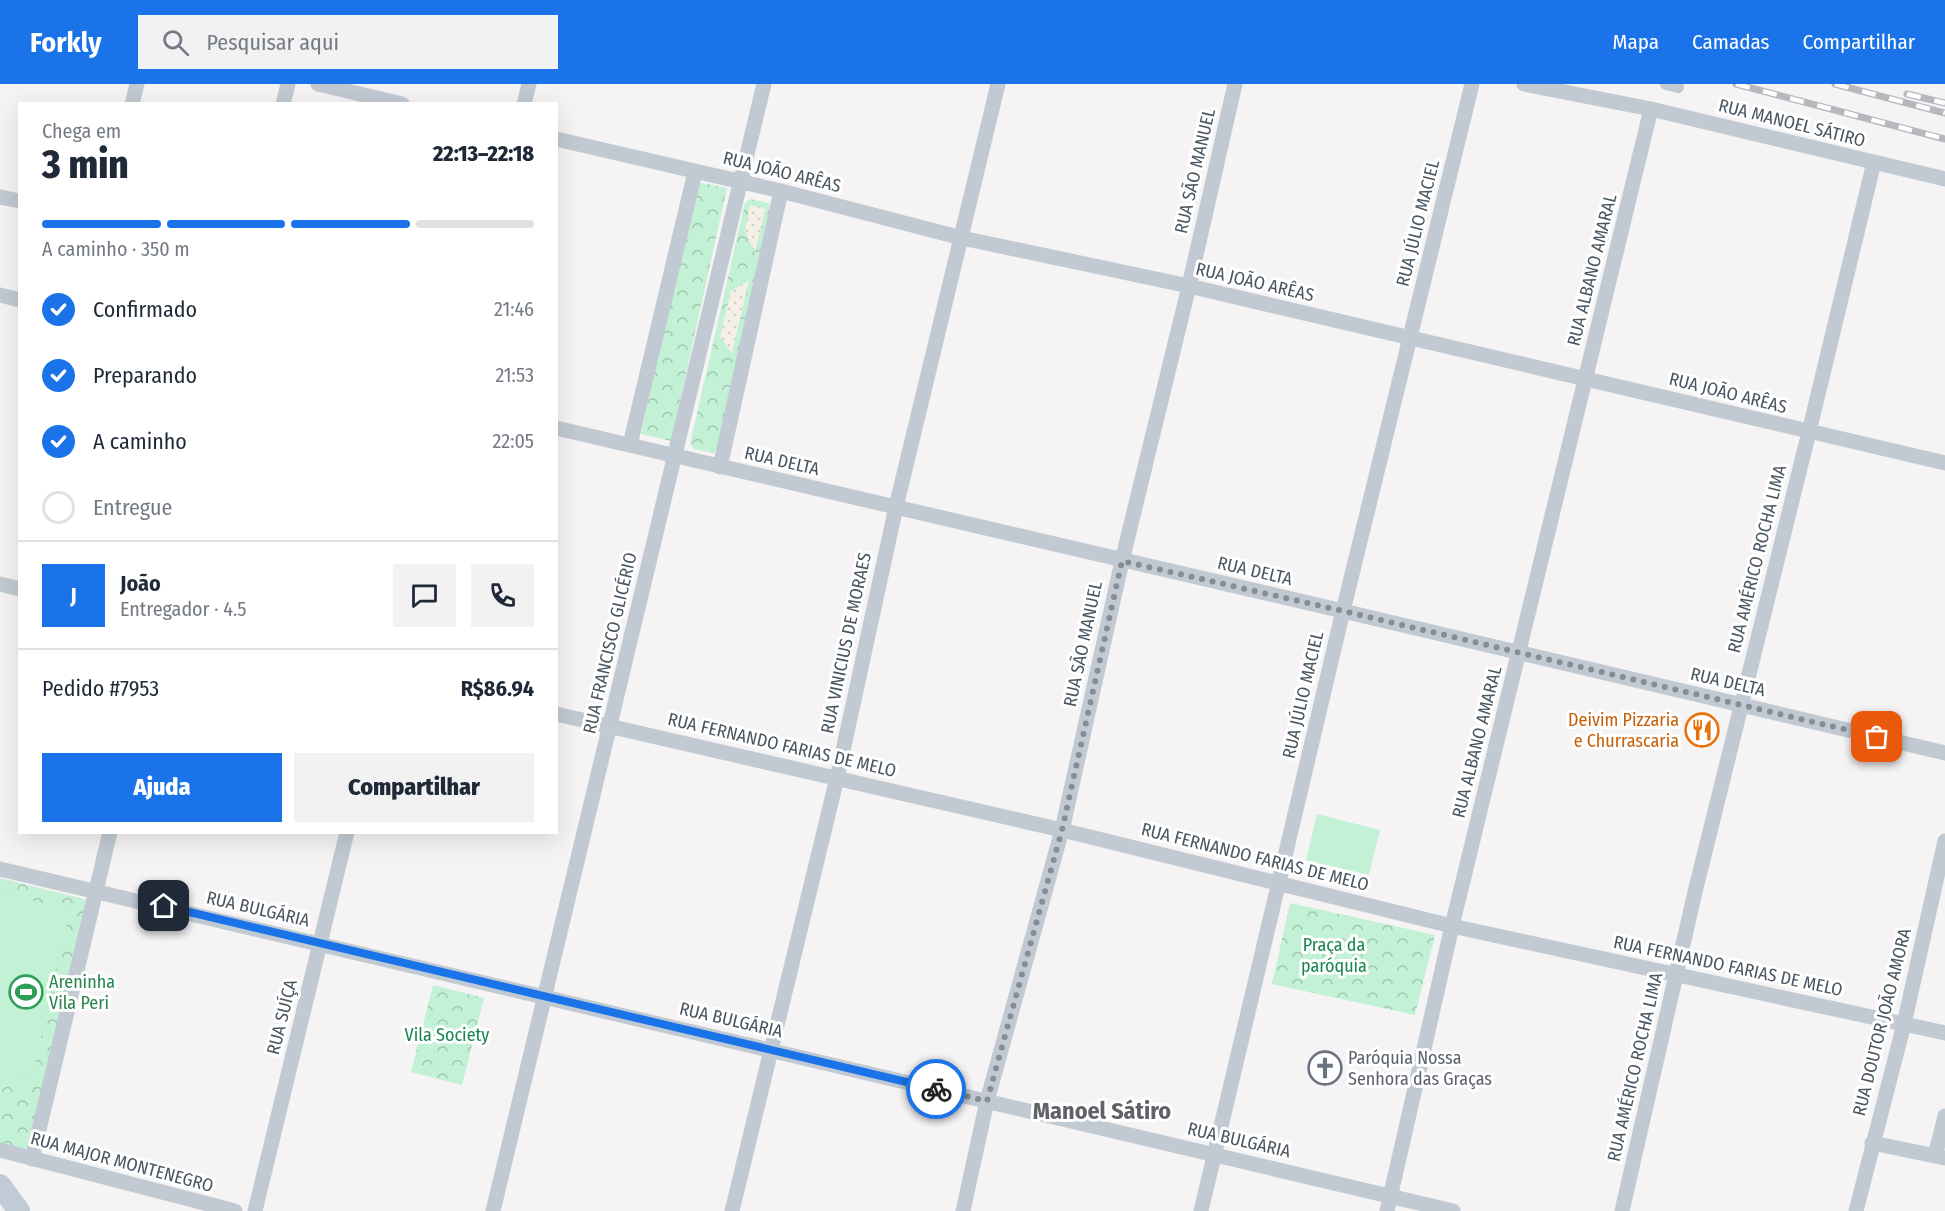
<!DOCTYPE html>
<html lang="pt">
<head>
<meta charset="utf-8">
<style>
  body { margin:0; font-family:"Fira Sans Condensed",sans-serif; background:#f2f2f3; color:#1f2937; height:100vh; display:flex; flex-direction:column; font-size:22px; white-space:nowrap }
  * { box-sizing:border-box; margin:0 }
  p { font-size:20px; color:#747a83 }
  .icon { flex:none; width:33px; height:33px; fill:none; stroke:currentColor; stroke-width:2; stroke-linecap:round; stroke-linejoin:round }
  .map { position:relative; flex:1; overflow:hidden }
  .panel { position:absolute; left:18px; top:18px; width:540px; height:732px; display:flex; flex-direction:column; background:#fff; border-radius:0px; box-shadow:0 6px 24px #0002 }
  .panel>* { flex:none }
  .pin { position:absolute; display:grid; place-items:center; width:51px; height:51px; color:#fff; margin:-26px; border-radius:12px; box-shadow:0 3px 9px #0006 }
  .courier { position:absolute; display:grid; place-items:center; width:60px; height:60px; margin:-30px; border:4px solid #1a73e8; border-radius:50%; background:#fff; color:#222; box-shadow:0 2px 8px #0007 }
  .headline em { font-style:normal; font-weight:800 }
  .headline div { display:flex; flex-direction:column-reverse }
  .headline { display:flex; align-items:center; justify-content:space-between; height:102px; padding:0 24px }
  h1 { font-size:39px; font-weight:800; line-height:45px }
  .bar { display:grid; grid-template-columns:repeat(4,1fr); gap:9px 6px; align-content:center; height:72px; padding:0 24px }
  .bar i { height:8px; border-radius:4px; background:#e0e1e3 }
  .bar .active { background:#1a73e8 }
  .bar p { grid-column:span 4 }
  .line { display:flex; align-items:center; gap:15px; padding:0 24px; border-top:2px solid #e0e1e3 }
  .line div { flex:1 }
  .round { display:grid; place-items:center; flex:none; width:63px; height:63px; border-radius:0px; background:#f2f2f3 }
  ol { padding:0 24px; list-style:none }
  li { display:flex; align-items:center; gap:18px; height:66px }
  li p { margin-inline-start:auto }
  li .icon { padding:6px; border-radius:50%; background:#1a73e8; color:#fff; stroke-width:4 }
  li:last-child { color:#747a83 }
  li i { width:33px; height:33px; border:3px solid #e0e1e3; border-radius:50% }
  .action { display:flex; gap:12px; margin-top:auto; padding:12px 24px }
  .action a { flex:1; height:69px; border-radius:0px; background:#1a73e8; color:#fff; font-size:24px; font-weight:800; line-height:69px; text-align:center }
  .action a+a { background:#f2f2f3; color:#1f2937 }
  header { display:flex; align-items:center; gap:36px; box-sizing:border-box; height:84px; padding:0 30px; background:#1a73e8; color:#fff }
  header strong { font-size:28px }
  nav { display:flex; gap:33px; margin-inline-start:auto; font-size:21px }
  .search { width:420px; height:54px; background:#f2f2f3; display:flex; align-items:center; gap:15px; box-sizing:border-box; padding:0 21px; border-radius:0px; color:#747a83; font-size:22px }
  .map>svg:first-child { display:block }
  .forest { fill:url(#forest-crowns) }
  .sand { fill:url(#sand-dots) }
  .garden { fill:#c3f1d5 }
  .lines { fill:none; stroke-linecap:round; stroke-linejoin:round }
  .pedestrian { stroke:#c1cad2; stroke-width:12 }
  .minor { stroke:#c1cad2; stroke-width:15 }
  .secondary { stroke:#c1cbd6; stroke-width:22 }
  .rail-casing { stroke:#b5b8bd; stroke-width:7 }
  .rail { stroke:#fff; stroke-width:4.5; stroke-dasharray:14; stroke-linecap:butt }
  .done { stroke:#868d94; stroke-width:6; stroke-dasharray:0 10.8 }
  .route { stroke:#1a73e8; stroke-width:8 }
  .labels { text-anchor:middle; stroke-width:6; stroke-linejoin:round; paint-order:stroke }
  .street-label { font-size:18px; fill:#4a5661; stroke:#fff }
  .food-label { font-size:18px; fill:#c56008; stroke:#fff; text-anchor:end }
  .park-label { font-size:18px; fill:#17864f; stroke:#fff }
  .leisure-label { font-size:18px; fill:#27864d; stroke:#fff; text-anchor:start }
  .worship-label { font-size:18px; fill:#5b616d; stroke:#fff; text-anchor:start }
  .district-label { font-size:24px; font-weight:bold; fill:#5f6368; stroke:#fff }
</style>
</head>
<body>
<header>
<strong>Forkly</strong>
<div class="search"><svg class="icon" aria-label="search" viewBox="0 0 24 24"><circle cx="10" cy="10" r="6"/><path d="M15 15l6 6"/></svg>Pesquisar aqui</div>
<nav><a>Mapa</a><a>Camadas</a><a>Compartilhar</a></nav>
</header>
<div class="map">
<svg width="1945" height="1127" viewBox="0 0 1945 1127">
  <defs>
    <pattern id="forest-crowns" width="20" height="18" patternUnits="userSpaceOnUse" patternTransform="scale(1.5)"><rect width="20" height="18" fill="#c3f1d5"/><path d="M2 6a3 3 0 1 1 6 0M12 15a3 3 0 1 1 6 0" fill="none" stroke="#a0c6b0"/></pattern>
    <pattern id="sand-dots" width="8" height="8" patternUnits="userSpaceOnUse" patternTransform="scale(1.5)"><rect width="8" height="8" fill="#f5f0e5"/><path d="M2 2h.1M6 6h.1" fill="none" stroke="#d4d0c7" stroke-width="1.8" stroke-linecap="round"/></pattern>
  </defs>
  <rect width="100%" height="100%" fill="#f5f3f3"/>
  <g class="forest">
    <path d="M697,98L727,104L671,357L641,350Z"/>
    <path d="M750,115L768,119L771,125L717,365L714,369L694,365L690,360L745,119Z"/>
    <path d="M0,794L88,816L27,1065L0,1059Z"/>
    <path d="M1290,819L1435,851L1415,931L1272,900Z"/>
    <path d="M433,901L484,914L462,1001L411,988Z"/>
  </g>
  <g class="sand">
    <path d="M750,121L764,124L765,127L755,168L745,147Z"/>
    <path d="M749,197L732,269L720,252L731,207Z"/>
  </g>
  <g class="garden">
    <path d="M1317,730L1380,746L1369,791L1306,776Z"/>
    <path d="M0,809L70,826L31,997L0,990Z"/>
  </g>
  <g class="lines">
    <path class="pedestrian" d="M1666,0L1678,3"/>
    <g class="minor">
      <path d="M318,0L402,20"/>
      <path d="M1524,0L1651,25L1945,95"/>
      <path d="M132,20L137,0"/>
      <path d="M283,20L288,0"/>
      <path d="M524,20L529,0"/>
      <path d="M556,55L781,107L962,154L1189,202L1945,379"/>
      <path d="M0,113L20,117"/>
      <path d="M0,211L20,216"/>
      <path d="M556,344L1343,527L1945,669"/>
      <path d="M630,361L695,88"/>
      <path d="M720,383L781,107"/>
      <path d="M0,500L20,505"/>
      <path d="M556,630L1062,746L1452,842L1945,949"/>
      <path d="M0,785L1453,1127"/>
      <path d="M1872,1059L1945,1074"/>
      <path d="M0,1066L235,1127"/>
      <path d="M1935,1072L1945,1032"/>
      <path d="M32,1075L110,748"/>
      <path d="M255,1127L347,748"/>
      <path d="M493,1127L764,0"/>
      <path d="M732,1127L837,694L896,423L998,0"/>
      <path d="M963,1127L987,1017L1062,746L1122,477L1189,202L1235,0"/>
      <path d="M1201,1127L1343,527L1472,0"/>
      <path d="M1387,1127L1452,842L1651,25"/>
      <path d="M1622,1127L1695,808L1809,348L1874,78"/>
      <path d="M1856,1127L1904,940L1945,757"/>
    </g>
    <path class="secondary" d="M0,1101L19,1127"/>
    <g class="rail-casing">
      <g id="rail">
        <path d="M1736,0L1945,55"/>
        <path d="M1835,0L1945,29"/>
        <path d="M1907,10L1945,19"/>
      </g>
    </g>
    <use href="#rail" class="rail"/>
  </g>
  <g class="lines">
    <path class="done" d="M936,1005L987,1017L1062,746L1122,477L1343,527L1877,653"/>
    <path class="route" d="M164,822L936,1005"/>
  </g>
  <defs>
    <g id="restaurant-ring" transform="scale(1.725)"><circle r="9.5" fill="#fff" stroke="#e8710a" stroke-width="1.5"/><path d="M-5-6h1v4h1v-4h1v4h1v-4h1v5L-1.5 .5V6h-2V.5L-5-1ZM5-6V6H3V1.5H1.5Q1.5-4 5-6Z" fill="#e8710a"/></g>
    <g id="stadium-ring" transform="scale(1.725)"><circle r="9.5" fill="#fff" stroke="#2e9e5b" stroke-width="1.5"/><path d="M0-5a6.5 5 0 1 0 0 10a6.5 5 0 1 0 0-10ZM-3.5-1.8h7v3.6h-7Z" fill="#2e9e5b"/></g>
    <g id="church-ring" transform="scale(1.725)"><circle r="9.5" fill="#fff" stroke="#6b7280" stroke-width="1.5"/><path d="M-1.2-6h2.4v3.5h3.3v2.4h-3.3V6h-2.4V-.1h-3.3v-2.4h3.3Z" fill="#6b7280"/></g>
  </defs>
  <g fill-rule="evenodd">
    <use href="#restaurant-ring" x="1702" y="646"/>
    <use href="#stadium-ring" x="26" y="908"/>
    <use href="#church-ring" x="1325" y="984"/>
  </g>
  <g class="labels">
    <g class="street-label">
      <text transform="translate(1792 39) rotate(14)" y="6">RUA MANOEL SÁTIRO</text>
      <text transform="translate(1195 87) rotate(-77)" y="6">RUA SÃO MANUEL</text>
      <text transform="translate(782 88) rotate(14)" y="6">RUA JOÃO ARÊAS</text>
      <text transform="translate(1418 139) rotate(-76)" y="6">RUA JÚLIO MACIEL</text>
      <text transform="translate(1592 186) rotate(-76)" y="6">RUA ALBANO AMARAL</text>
      <text transform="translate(1255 198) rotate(13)" y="6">RUA JOÃO ARÊAS</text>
      <text transform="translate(1728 309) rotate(14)" y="6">RUA JOÃO ARÊAS</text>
      <text transform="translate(782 377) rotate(13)" y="6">RUA DELTA</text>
      <text transform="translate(1757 475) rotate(-76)" y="6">RUA AMÉRICO ROCHA LIMA</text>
      <text transform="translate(1255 487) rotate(13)" y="6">RUA DELTA</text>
      <text transform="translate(610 559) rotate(-77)" y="6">RUA FRANCISCO GLICÉRIO</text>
      <text transform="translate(846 559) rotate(-78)" y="6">RUA VINICIUS DE MORAES</text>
      <text transform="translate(1083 560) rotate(-78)" y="6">RUA SÃO MANUEL</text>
      <text transform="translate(1728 598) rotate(13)" y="6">RUA DELTA</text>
      <text transform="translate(1303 611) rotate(-77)" y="6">RUA JÚLIO MACIEL</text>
      <text transform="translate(1477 658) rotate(-76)" y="6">RUA ALBANO AMARAL</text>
      <text transform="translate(782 661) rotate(13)" y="6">RUA FERNANDO FARIAS DE MELO</text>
      <text transform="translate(1255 773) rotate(14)" y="6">RUA FERNANDO FARIAS DE MELO</text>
      <text transform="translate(258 825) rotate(13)" y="6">RUA BULGÁRIA</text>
      <text transform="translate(1728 882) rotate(12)" y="6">RUA FERNANDO FARIAS DE MELO</text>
      <text transform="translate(282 933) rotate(-76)" y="6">RUA SUÍÇA</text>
      <text transform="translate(731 936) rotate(13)" y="6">RUA BULGÁRIA</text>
      <text transform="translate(1882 938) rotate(-76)" y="6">RUA DOUTOR JOÃO AMORA</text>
      <text transform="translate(1635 983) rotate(-77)" y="6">RUA AMÉRICO ROCHA LIMA</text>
      <text transform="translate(1239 1056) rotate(13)" y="6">RUA BULGÁRIA</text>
      <text transform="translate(122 1078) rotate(15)" y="6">RUA MAJOR MONTENEGRO</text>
    </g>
    <g class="food-label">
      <text x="1679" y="642">Deivim Pizzaria<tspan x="1679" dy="21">e Churrascaria</tspan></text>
    </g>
    <g class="park-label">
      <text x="1334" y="867">Praça da<tspan x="1334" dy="21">paróquia</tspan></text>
      <text x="447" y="957">Vila Society</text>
    </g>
    <g class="leisure-label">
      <text x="49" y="904">Areninha<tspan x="49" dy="21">Vila Peri</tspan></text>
    </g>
    <g class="worship-label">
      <text x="1348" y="980">Paróquia Nossa<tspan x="1348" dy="21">Senhora das Graças</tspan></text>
    </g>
    <g class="district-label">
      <text x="1102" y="1035">Manoel Sátiro</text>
    </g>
  </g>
</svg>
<div class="pin" style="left:1877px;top:653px;background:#ea580c"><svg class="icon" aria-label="bag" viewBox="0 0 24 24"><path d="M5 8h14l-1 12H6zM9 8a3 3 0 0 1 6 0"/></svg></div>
<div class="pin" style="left:164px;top:822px;background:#1f2937"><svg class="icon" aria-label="home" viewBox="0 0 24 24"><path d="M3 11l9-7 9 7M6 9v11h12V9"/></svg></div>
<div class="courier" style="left:936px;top:1005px"><svg class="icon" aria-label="bike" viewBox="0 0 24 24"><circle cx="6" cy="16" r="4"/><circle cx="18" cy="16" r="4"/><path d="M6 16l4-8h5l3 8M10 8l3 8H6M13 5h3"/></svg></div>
<section class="panel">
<div class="headline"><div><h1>3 min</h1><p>Chega em</p></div><em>22:13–22:18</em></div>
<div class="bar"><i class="active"></i><i class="active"></i><i class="active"></i><i></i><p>A caminho · 350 m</p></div>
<ol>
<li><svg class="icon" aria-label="check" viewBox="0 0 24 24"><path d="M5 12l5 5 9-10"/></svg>Confirmado<p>21:46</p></li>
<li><svg class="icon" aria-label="check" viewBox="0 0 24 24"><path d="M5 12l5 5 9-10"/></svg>Preparando<p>21:53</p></li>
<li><svg class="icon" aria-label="check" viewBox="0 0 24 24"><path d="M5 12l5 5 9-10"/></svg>A caminho<p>22:05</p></li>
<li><i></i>Entregue</li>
</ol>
<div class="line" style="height:108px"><b class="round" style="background:#1a73e8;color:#fff">J</b><div><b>João</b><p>Entregador · 4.5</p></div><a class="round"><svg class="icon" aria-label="chat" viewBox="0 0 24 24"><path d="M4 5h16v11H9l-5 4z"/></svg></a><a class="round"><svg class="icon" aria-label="phone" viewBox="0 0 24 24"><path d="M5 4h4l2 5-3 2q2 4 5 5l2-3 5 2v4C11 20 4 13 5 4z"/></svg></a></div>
<div class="line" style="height:78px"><div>Pedido #7953</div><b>R$86.94</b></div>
<div class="action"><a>Ajuda</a><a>Compartilhar</a></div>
</section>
</div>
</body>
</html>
